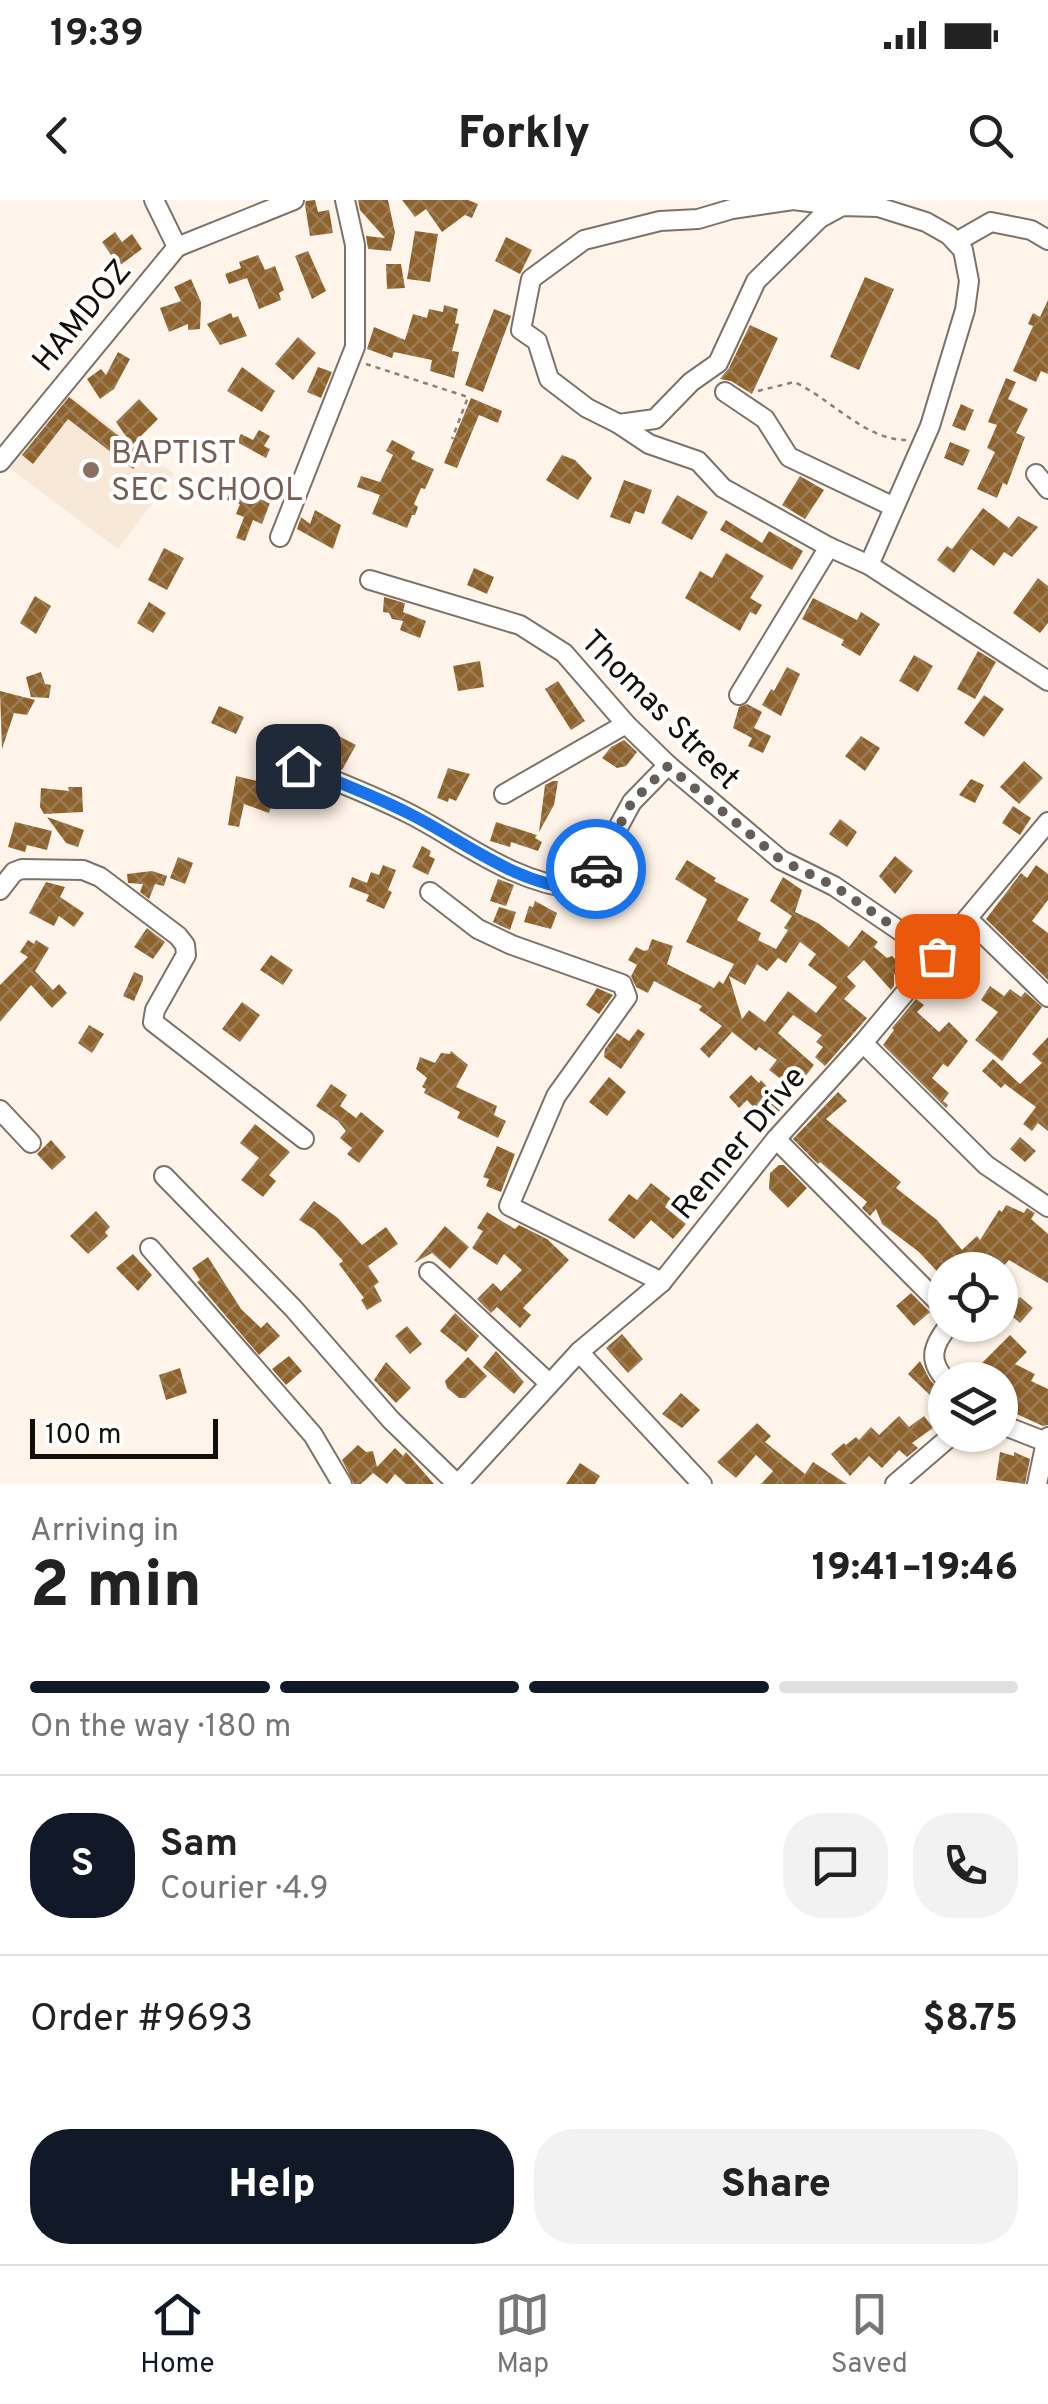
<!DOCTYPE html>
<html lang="en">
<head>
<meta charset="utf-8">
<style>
  body { margin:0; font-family:Overpass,sans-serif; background:#f2f2f2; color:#222; height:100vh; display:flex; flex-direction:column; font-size:38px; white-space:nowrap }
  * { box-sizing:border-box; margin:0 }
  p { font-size:32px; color:#767676 }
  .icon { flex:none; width:55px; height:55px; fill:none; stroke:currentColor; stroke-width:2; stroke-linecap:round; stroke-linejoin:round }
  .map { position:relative; height:1284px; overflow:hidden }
  .panel { display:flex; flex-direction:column; background:#fff; flex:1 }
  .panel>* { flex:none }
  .tools { position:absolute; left:928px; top:1052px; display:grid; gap:20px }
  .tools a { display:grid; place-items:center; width:90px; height:90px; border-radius:50%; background:#fff; box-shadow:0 2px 8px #0004; font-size:50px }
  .scale { position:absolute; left:30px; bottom:25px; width:188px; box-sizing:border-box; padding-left:10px; border:5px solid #120e0a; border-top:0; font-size:28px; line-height:35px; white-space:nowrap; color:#120e0a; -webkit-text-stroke:8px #fff; paint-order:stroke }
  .pin { position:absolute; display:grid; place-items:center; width:85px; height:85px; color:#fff; margin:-42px; border-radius:20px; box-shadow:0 5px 15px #0006 }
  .courier { position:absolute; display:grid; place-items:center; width:100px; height:100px; margin:-50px; border:8px solid #1a73e8; border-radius:50%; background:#fff; color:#222; box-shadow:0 2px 12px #0007 }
  .headline em { font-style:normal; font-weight:800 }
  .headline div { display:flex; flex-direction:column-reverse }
  .headline { display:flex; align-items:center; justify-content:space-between; height:170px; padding:0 30px }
  h1 { font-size:65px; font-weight:800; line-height:75px }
  .bar { display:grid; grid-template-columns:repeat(4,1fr); gap:15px 10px; align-content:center; height:120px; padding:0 30px }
  .bar i { height:12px; border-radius:8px; background:#e0e0e0 }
  .bar .current { background:#111827 }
  .bar p { grid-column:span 4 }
  .line { display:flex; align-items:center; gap:25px; padding:0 30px; border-top:2px solid #e0e0e0 }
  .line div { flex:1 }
  .round { display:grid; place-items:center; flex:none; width:105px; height:105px; border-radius:40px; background:#f2f2f2 }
  .button { display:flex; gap:20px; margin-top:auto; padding:20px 30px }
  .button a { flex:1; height:115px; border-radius:40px; background:#111827; color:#fff; font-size:40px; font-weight:800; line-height:115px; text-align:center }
  .button a+a { background:#f2f2f2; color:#222 }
  .status { display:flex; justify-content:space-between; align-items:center; height:70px; padding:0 50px; background:#fff; direction:ltr }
  .status svg { height:28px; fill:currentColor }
  header { display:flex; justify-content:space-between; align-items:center; height:130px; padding:0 30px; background:#fff; font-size:45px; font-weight:800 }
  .dock { display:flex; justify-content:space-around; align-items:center; height:140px; border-top:2px solid #e0e0e0; background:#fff; font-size:28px; color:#767676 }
  .dock a { display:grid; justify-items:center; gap:5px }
  .dock .current { color:#111827 }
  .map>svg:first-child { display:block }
  .built { fill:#f8e8d7 }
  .building { fill:url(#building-cross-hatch); fill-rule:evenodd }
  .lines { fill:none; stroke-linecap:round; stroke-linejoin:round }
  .minor-casing { stroke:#7c7269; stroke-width:22 }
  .path { stroke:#89827a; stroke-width:2.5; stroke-dasharray:5 5; stroke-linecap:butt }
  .minor { stroke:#fff; stroke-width:18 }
  .done { stroke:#655e58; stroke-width:10; stroke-dasharray:0 18 }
  .route { stroke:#1a73e8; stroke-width:12 }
  .education-dot { fill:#8d6e63; stroke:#fff; stroke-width:4 }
  .labels { text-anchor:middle; stroke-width:8; stroke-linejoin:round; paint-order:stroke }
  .street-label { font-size:32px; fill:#120e0a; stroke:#fff }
  .education-label { font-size:32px; fill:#785e54; stroke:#fff; text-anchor:start }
</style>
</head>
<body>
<div class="status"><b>19:39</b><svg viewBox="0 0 49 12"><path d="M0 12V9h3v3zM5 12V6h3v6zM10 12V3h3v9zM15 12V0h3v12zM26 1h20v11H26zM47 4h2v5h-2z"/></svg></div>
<header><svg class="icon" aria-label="back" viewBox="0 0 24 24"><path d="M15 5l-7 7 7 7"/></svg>Forkly<svg class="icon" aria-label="search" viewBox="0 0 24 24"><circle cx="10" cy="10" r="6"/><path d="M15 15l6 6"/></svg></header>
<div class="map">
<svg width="1048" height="1284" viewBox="0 0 1048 1284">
  <defs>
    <pattern id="building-cross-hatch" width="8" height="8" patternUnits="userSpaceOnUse" patternTransform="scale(2.5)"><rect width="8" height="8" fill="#8e622c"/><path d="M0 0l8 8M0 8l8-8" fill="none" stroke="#9b7c55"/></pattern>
  </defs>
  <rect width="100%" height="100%" fill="#fff4e9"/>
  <path class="built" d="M64,191L174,274L118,349L7,266Z"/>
  <g class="building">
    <path d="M315,0L318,12L329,10L333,33L310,36L305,5L306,1Z"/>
    <path d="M358,0H388L395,33L391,51L368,49L366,36L385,38L360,10Z"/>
    <path d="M402,0H468L478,4L472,18L465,15L442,32L426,9L415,17Z"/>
    <path d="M415,31L438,34L430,82L407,79Z"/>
    <path d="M115,32L122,42L132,34L142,49L119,66L102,42Z"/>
    <path d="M506,37L532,50L520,74L495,61Z"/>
    <path d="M308,51L326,91L312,99L295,56Z"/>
    <path d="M258,55L265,70L275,66L284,90L279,93L281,100L259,109L247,78L229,84L225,74L241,68L239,62Z"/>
    <path d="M386,64H401L405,88L387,89Z"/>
    <path d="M865,77L894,89L859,170L830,157Z"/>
    <path d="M191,79L201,102L200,129L188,130V124L169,132L160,108L181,101L174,87Z"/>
    <path d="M1048,100V174L1041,171L1036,182L1013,171L1033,126L1028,124L1033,113L1040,117Z"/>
    <path d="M444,105L458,109L455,123L459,124L452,151L459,152L454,178L430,171L432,160L394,152L392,158L367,149L374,127L405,140L413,114L427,118L429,109L443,112Z"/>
    <path d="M494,109L511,116L483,192L465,185Z"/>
    <path d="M231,113L233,118L238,116L247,136L220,145L207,124Z"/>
    <path d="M750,125L778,138L752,194L731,181L720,179L729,168Z"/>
    <path d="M298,137L316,153L293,180L275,164Z"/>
    <path d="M118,152L130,159L114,189L100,199L87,179L101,169L106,175Z"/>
    <path d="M242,167L275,191L262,212L227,191Z"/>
    <path d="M318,167L332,172L321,198L307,192Z"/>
    <path d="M1006,178L1016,182L1008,199L1028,209L1016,233L1025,237L1007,285L1003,283L997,298L977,289L995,252L987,248L997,225L988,222Z"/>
    <path d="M69,197L143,255L133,269L68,219L33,264L22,255Z"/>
    <path d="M471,198L502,211L498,223L479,215L457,268L444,263Z"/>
    <path d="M139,199L158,219L132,245L116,222Z"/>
    <path d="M961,204L974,210L965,231L952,226Z"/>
    <path d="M259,230L270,236L264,246L270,249L266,258L237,242L241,234L253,240Z"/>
    <path d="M392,240L415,252L411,259L434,269L425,289L421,288L414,304L418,307L415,315H412L407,328L372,314L380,295L357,287L361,276L380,282L393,255L386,251Z"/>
    <path d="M950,242L970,250L963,266L944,258Z"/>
    <path d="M562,255L575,260L592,278L578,300L546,280Z"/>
    <path d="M800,276L824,290L805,319L782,305Z"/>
    <path d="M624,280L652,290L644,314L635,311L630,324L610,317Z"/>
    <path d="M231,288L270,303L262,324L253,320L245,341L236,338L244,317L236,314L240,304L227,300Z"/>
    <path d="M677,295L708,312L692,340L661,323Z"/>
    <path d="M983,308L1009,328L1018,316L1038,327L1012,357L1004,352L994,366L971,349L954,373L937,360L947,346L952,349Z"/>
    <path d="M315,310L341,325L333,349L297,329L301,317L310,324Z"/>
    <path d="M726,320L762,343L769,331L803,351L792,370L720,330Z"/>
    <path d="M164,348L184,358L167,390L148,380Z"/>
    <path d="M726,353L764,376L750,398L762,405L756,415L750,412L740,431L685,398L700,371L712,378Z"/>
    <path d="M474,368L494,377L487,394L467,385Z"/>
    <path d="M1038,378L1048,386V423L1040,433L1013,413Z"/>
    <path d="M35,396L51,406L36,434L20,423Z"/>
    <path d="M384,397L405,403L403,412L426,421L420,438L400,430L403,421L392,419L389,413L383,412Z"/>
    <path d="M813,398L857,420L861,412L880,424L860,456L841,445L844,440L802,419Z"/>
    <path d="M149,402L166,413L153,433L137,423Z"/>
    <path d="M978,451L996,462L975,499L957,489Z"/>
    <path d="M914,455L933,466L918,492L899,481Z"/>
    <path d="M480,461L484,487L458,491L453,466Z"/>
    <path d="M787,467L800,474L781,516L762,505L771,489L774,491Z"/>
    <path d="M41,472L45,484L51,485L49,498L31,497L26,477Z"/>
    <path d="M558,481L585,521L571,530L545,489Z"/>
    <path d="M0,491L35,500L27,515L14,513L2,549Z"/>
    <path d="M984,495L1004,509L984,537L964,523Z"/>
    <path d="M747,504L762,512L754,528L771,536L763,553L748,546L752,538L733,528L739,507Z"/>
    <path d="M219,506L244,517L236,534L211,523Z"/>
    <path d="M333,533L356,545L342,570L318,560Z"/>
    <path d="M861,536L880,548L865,571L845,556Z"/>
    <path d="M624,540L637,552L626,566L617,568L602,558L611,547Z"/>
    <path d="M1024,561L1043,578L1019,604L1000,587Z"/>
    <path d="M448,568L470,574L456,601L449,598L448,602L437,598Z"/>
    <path d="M236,576L266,583L268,578L280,582L269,613L244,604L239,627L228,625Z"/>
    <path d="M971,579L984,585L975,603L959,595Z"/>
    <path d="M553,581H558L554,605L539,632L545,585Z"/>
    <path d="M68,587H82L83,612L44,614L40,607L41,588L69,591Z"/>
    <path d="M1013,606L1031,618L1020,635L1002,623Z"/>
    <path d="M47,617L84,630L78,647L66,643Z"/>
    <path d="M840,619L857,632L847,647L829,634Z"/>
    <path d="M15,622L52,631L47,650L27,645L25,652L8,647Z"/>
    <path d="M496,622L537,635L535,638L542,642L538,651L511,642L510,647L490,641Z"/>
    <path d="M570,634L581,638L577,660L574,661L563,658Z"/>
    <path d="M422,646L431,651L429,656L435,659L428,675L412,667Z"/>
    <path d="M895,656L913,671L895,694L879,676Z"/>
    <path d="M178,657L193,663L185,684L170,678Z"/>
    <path d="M687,660L716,678L714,681L749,699L737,720L761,733L758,740L776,749L788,730L784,728L792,716L770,701L783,677L802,690L795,712L818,723L849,747L862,730L878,742L874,747L887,758L892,756L903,767L894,775V786L891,790L864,760L847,777L856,786L844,799L867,818L825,866L815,857L823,847L816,842L822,835L793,815L778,833L814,865L795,890L769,870L777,860L759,847L756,851L732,832L709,858L700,849L722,826L699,810L702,806L654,781L648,793L636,787L631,776L637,765L628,760L636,747L644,751L648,750L652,739L673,746L667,764L714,788L719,781L723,784L734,764L686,742L707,699L675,679ZM800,742L816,754L808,765L837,787L816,813L788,791L765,822L749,810L742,819L729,776L745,785L757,764L767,771L778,758L786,763Z"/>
    <path d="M383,665L396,670L388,690L392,692L384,709L366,701L369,695L349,687L352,677L367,683L371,672L379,675Z"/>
    <path d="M1036,665L1048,674V700L1032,721L1048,733V780L986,719L1021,673L1027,678Z"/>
    <path d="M152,671L167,676L164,686L155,684L149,699L140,692L143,684L128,683L127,674Z"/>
    <path d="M608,671L627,678L624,685L628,686L623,701L595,690Z"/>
    <path d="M498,679L514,685L506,706L490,701Z"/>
    <path d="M46,682L65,687L60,697L84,713L74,727L59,716L54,726L29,713Z"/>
    <path d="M535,701L557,713L551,729L524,722L529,706L533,707Z"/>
    <path d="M499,707L516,712L510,730L493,722Z"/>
    <path d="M147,728L165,742L153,759L134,747Z"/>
    <path d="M28,740L34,744L36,740L49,748L35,771L53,790L59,784L67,793L52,808L31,785L0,822V785L28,757L20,752Z"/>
    <path d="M271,755L293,770L283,785L260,770Z"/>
    <path d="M134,772L143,776V780L134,801L123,796Z"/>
    <path d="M990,786L1004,796L1010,789L1021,797L1025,792L1042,807L1002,861L975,840L998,812L981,800Z"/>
    <path d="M597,788L613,795L599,814L586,805Z"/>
    <path d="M916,799L924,805L917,812L939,832L949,822L968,841L948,867L943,864L932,878L949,893L943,901L948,905L946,908L883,845L894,830L892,828Z"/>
    <path d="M242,802L260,815L240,842L222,829Z"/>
    <path d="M89,825L104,834L92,853L78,843Z"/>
    <path d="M638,829L645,834L621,869L604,857L605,849L617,833L629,841Z"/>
    <path d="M1048,837V931L1038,923L1032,931L1023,924L1036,907L1005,884L1001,888L982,871L993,859L1020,884L1042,863L1032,854Z"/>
    <path d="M451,851L468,865L456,887L497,906L494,915L506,921L498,938L457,918L460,912L424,893L426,889L422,887L427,878L416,869L420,857L435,863L441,853L450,854Z"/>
    <path d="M751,875L759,883L761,880L785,906L767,922L747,900L739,908L729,897Z"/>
    <path d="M609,877L626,892L607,916L589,902Z"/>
    <path d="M331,884L347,895L340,906L356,918L361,912L384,931L359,963L347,954L352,948L340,938L346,931L338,921L316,906Z"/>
    <path d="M838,892L847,901L826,919L901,982L896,988L937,1020L962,1050L977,1036L980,1040L999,1010L1002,1012L1006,1005L1024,1013L1027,1008L1035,1013L1031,1019L1048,1034V1083L1009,1060L1000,1070L984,1061L979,1070H945V1080L919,1052L882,1024L876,1009L870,1016L862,1008L867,1002L820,962L818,964L793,939Z"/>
    <path d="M255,924L290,952L269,975L276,981L263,997L241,980L259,958L240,943Z"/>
    <path d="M1020,937L1036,951L1025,962L1010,949Z"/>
    <path d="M51,940L66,957L52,970L37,954Z"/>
    <path d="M497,946L515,954L501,992L486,986L489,979L483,977Z"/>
    <path d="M779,965H784L807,988L788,1008L769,989L770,973Z"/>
    <path d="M651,983L671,999L665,1007L686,1024L673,1039L651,1020L634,1039L608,1020L629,994L637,1000Z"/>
    <path d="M314,1001L338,1018L362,1045L386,1027L398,1044L368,1066L379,1082L374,1086L382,1101L367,1110L361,1100L364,1098L339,1064L343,1061L315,1030L299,1020Z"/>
    <path d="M96,1011L110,1027L105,1032L108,1036L88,1054L70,1036Z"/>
    <path d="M487,1012L515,1029L519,1025L547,1039L569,1060L523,1108L531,1115L520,1128L497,1107L491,1113L477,1099L493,1083L501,1091L522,1070L504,1054L497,1065L472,1048L483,1031L477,1028Z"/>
    <path d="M445,1026L469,1047L450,1069L432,1053L414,1063Z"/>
    <path d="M133,1054L152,1075L138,1091L116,1068Z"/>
    <path d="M208,1057L241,1109L261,1128L267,1122L280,1136L259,1155L197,1082L200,1080L192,1068Z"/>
    <path d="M911,1093L930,1112L914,1126L896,1106Z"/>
    <path d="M1020,1097L1033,1108L1020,1123L1007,1112Z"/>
    <path d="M455,1113L479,1136L466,1152L440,1131Z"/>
    <path d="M407,1126L422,1144L410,1154L395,1136Z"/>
    <path d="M622,1134L643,1159L628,1173L606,1148Z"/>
    <path d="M1010,1135L1027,1152L1015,1164L1035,1174L1031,1181L1048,1189V1225L1043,1226L1012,1212L1011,1215L1000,1212L1008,1196L1002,1193L1008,1180H965Z"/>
    <path d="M496,1151L524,1182L514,1194L483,1167Z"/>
    <path d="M289,1156L302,1171L286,1185L272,1169Z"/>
    <path d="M468,1157L487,1176L465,1198H459L447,1188L445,1181Z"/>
    <path d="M920,1161L930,1180L941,1191L934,1199L908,1174Z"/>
    <path d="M386,1162L411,1188L396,1203L374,1180Z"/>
    <path d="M180,1168L187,1193L166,1200L159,1175Z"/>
    <path d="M681,1193L700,1210L682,1228L662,1214Z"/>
    <path d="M899,1216L909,1227L924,1216L933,1228L912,1243L918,1248L907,1257L899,1250L882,1268L869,1256L850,1276L831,1254L844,1243L846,1245L856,1237L859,1240L871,1227L879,1235Z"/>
    <path d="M757,1223L771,1236L765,1242L805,1274L813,1262L847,1284H761L773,1271L756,1255L736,1278L717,1262Z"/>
    <path d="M358,1245L366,1252L373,1251L377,1267L395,1248L403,1256L406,1252L434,1284H406L395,1274L387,1284L373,1273L361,1284H354L342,1260Z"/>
    <path d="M1000,1252L1014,1256V1252L1030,1259L1025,1284L996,1280Z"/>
    <path d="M580,1263L600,1276L595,1284H566Z"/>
  </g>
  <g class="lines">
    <g class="minor-casing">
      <g id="minor">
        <path d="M842,6L793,0L732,9L698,19L660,21L584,40L531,79L521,130L537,141L549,179L587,208L619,224L649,244L698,261L723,288L829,347L869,365L1048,481"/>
        <path d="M956,42L991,22L1031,30L1048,40"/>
        <path d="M177,47L294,0"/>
        <path d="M725,192L765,219L789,257L894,307"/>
        <path d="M619,224L655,219L691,182L718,163L756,81L820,18L842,6L878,7L926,22L949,35L963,50L969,81L965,110L930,226L869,365"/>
        <path d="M0,262L177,47L154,0"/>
        <path d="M1036,274L1048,289"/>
        <path d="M280,337L355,147V45L345,0"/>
        <path d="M370,380L520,425L564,453L626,524L668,565L781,660L834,686L937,756"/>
        <path d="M739,495L829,347"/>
        <path d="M298,566C336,581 375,596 412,615C465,643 516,684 579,689L591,677L632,602L668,565"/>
        <path d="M504,594L626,524"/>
        <path d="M0,690L14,672L22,669L83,670L100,677L178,736L185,745L186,755L155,810L153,822L304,939"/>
        <path d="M430,692L478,729L512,745L622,784L627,797L556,896L509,1006L662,1082"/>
        <path d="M968,719L1048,797"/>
        <path d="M863,843L986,965L1048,1007"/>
        <path d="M0,910L31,943"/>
        <path d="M776,939L945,1109"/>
        <path d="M164,976L293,1108L391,1220L457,1284"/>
        <path d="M150,1048L313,1235L342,1284"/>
        <path d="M429,1072L549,1183"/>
        <path d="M579,1152L702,1284"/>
        <path d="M946,1180C927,1160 933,1145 949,1125"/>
        <path d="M1000,1224L1046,1242L1048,1237"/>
        <path d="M458,1284L579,1152L662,1082L776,939L863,843L1048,622"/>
        <path d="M895,1284L952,1235"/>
        <path d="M1037,1284L1046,1242"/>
      </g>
    </g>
    <g class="path">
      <path d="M366,164L468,197L452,239"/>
      <path d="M758,191L794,182C830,198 865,240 906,240"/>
    </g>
    <use href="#minor" class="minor"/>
  </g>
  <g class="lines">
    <path class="done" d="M596,669L632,602L668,566L781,660L834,686L937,756"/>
    <path class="route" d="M298,566C336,581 375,596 412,615C465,642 517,685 579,689L596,669"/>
  </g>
  <circle class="education-dot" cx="91" cy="270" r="10"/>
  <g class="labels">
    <g class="street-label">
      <text transform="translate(81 115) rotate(-50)" y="11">HAMDOZ</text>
      <text transform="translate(661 509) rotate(45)" y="11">Thomas Street</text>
      <text transform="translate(738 942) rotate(-50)" y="11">Renner Drive</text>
    </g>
    <g class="education-label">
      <text x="111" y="263">BAPTIST<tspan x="111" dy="37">SEC SCHOOL</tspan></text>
    </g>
  </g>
</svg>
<div class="tools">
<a><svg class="icon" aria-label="locate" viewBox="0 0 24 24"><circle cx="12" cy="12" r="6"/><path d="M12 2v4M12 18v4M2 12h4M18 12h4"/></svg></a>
<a><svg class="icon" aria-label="layers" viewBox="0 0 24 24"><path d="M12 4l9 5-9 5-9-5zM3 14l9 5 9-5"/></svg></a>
</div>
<div class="scale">100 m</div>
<div class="pin" style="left:937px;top:756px;background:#ea580c"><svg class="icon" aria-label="bag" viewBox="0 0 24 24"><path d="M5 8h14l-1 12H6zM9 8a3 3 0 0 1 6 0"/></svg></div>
<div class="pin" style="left:298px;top:566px;background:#1f2937"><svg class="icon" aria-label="home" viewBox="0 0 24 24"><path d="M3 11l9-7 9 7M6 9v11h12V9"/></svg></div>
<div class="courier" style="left:596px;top:669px"><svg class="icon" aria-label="car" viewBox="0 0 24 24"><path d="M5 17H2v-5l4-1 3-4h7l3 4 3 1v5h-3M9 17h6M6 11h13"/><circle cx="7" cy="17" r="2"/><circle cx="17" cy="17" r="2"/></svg></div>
</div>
<section class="panel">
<div class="headline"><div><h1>2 min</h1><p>Arriving in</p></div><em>19:41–19:46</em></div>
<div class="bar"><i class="current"></i><i class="current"></i><i class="current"></i><i></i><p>On the way · 180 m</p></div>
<div class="line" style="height:180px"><b class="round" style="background:#111827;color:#fff">S</b><div><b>Sam</b><p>Courier · 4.9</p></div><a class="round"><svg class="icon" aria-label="chat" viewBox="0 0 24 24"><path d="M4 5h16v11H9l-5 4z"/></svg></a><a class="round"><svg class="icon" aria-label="phone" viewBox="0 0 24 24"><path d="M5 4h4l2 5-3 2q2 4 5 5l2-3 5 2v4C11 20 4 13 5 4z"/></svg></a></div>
<div class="line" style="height:130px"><div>Order #9693</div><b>$8.75</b></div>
<div class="button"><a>Help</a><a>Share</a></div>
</section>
<nav class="dock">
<a class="current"><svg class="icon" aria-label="home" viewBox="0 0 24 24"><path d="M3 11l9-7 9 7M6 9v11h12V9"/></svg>Home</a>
<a><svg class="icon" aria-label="map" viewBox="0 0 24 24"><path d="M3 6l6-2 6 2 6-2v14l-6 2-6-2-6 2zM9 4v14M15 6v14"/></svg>Map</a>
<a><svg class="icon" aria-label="saved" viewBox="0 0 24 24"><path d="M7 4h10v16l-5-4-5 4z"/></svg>Saved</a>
</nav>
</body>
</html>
